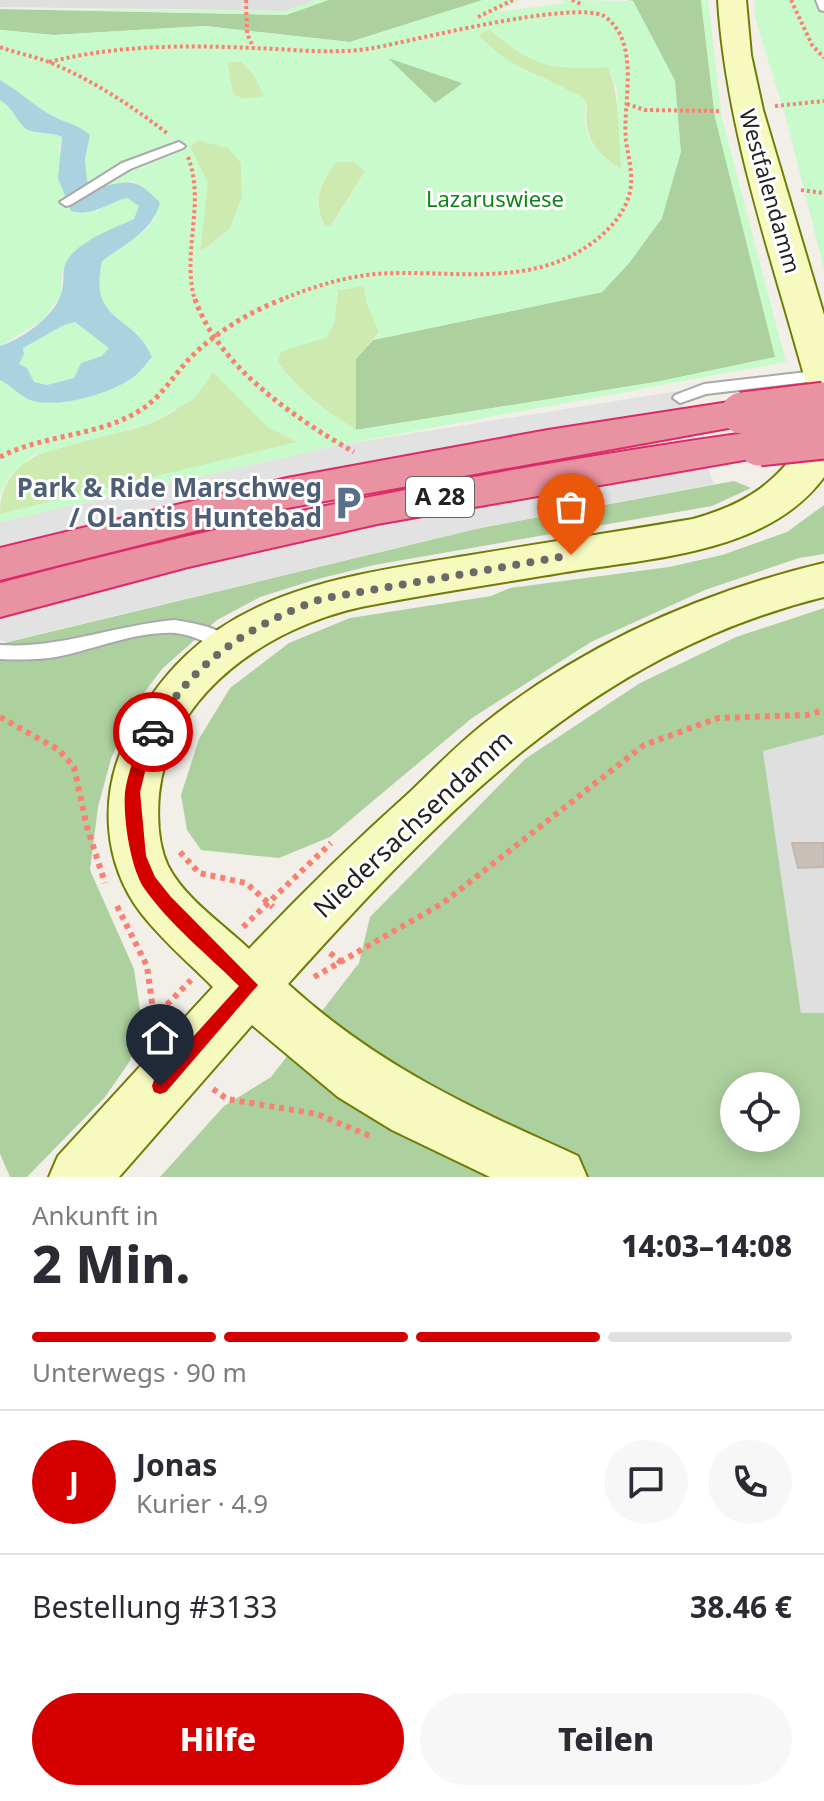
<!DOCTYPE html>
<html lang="de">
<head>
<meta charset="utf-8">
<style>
  body { margin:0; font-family:"Noto Sans",sans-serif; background:#f7f7f7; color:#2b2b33; height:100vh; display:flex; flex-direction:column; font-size:30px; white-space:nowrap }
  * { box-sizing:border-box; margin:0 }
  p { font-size:26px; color:#7c7c81 }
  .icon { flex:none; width:44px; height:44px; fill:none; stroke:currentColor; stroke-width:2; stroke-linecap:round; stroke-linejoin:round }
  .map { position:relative; height:1177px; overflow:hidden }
  .drawer { display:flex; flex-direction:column; background:#fff; flex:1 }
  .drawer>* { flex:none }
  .controls { position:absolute; left:720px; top:1072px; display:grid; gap:16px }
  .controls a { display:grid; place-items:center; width:80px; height:80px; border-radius:50%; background:#fff; box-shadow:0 4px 20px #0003; font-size:40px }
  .pin { position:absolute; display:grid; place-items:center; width:68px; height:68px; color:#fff; margin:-82px -34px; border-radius:50% 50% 50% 0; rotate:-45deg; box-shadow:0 0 8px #0007 }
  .pin .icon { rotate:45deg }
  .courier { position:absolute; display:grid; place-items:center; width:80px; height:80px; margin:-40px; border:6px solid #d40000; border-radius:50%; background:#fff; color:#222; box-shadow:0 2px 10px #0007 }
  .summary em { font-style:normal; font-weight:800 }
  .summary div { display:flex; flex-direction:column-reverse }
  .summary { display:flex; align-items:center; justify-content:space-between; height:136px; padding:0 32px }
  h1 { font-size:52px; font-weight:800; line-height:60px }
  .bar { display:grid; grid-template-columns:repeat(4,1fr); gap:12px 8px; align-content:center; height:96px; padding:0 32px }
  .bar i { height:10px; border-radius:6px; background:#e1e1e2 }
  .bar .on { background:#d40000 }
  .bar p { grid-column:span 4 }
  .line { display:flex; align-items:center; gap:20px; padding:0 32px; border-top:2px solid #e1e1e2 }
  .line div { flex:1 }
  .round { display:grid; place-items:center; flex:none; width:84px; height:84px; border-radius:42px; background:#f7f7f7 }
  .primary-button { display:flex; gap:16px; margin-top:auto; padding:16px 32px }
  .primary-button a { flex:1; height:92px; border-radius:48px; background:#d40000; color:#fff; font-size:32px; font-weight:800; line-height:92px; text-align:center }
  .primary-button a+a { background:#f7f7f7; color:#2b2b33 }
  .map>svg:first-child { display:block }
  .residential { fill:#e0dfdf }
  .grass { fill:#cdebb0 }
  .forest { fill:#add19e; fill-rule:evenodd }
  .park { fill:#c8facc; fill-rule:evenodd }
  .parking { fill:#e2e2e2 }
  .water { fill:#aad3df; fill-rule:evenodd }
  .building { fill:#c7bfb8; stroke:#c4b6ab; stroke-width:2 }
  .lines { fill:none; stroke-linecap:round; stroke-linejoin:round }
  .lane-casing { stroke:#a9a9a9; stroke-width:4 }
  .secondary-casing { stroke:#707d05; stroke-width:4 }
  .highway-casing { stroke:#dc2a67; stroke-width:4 }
  .path-far2 { stroke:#fa8072; stroke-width:4; stroke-dasharray:3 3; stroke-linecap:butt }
  .path-far1 { stroke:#fa8072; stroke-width:5; stroke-dasharray:4 4; stroke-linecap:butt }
  .path { stroke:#fa8072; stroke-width:6; stroke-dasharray:5 5; stroke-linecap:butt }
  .lane { fill:#fff; fill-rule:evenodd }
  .secondary { fill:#f7fabf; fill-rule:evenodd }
  .highway { fill:#e892a2; fill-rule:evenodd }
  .highway-bridge-casing { stroke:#dc2a67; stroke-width:45; stroke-linecap:butt }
  .highway-bridge { stroke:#e892a2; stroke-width:41 }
  .route { fill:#d40000 }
  .done { stroke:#6b6a68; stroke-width:8; stroke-dasharray:0 14.4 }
  .labels { text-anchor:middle; stroke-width:6; stroke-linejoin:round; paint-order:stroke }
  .far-street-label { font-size:22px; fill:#222; stroke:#fff }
  .far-park-label { font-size:22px; fill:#0c8416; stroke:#fff }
  .shield { fill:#fff; stroke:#646464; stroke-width:2 }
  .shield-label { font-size:24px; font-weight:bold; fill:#222 }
  .service-label { font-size:26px; font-weight:bold; fill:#4e5e75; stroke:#fff; text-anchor:end }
  .street-label { font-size:26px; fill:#222; stroke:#fff }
</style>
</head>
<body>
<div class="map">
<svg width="824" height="1177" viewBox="0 0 824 1177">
  <rect width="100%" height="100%" fill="#f2efe9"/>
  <g class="residential">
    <path d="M0,0H316L284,11L0,7Z"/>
    <path d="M824,735V1013H801L763,751Z"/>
  </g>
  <g class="grass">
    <path d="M489,29C535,68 549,69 608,67C621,99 618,136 622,170C595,153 583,138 587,105C554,74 514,76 479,35Z"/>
    <path d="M241,61L254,75L265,97L243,99L233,94L227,62Z"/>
    <path d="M198,140L228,148L241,163L242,197L230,229L199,253L204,217L190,146Z"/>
    <path d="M336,162H354L365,171L331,226H325C312,201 320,184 336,162Z"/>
    <path d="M364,286L367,304L379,332L356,359V430C325,411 300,392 278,363L280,352L327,336L334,323L338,290Z"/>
    <path d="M213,372L268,427L298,442L0,514C0,439 95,444 148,424C178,412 195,397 213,372Z"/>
  </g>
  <g class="forest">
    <path d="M328,0H483L350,42L205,26L54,35L0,30V9L286,15Z"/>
    <path d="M627,0H701L715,117L776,357L656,382L356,430V359L373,340L602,292L629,263L662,218L675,81L633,1Z"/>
    <path d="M386,57L463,83L435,104Z"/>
    <path d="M734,481L751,488L712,506L374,565L314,580L260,597L217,620L162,669L131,710L111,759L98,807L90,870L134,969L140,1010L130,1061L105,1097L27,1177H10L0,1154V644L480,528Z"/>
    <path d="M824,505V554L799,558L705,590L591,642L472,718L330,837L279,858L201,850L187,830L181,795L199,739L230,688L289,643L350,618L491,596L510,588L669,567L722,555L787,532Z"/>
    <path d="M824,608V735L763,751L801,1013H824V1177H160L224,1106L271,1077L359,963L370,917L525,759L640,683L736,637ZM734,1086H786V1138H734Z"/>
  </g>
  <g class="park">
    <path d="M316,0H328L286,15L0,9L284,11Z"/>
    <path d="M483,0H520L497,12L567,3L560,0L633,1L675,81L681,152L662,218L629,263L602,292L373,340L379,332L367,304L364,286L338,290L334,323L327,337L280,352L278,363C300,392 325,411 356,430L656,382L775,357L715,117L701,0H708L722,118L786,362L340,445L0,522V514L297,442L268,427L213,372L194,399L148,424L32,456L10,475L0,495V380L13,386L27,398L116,387L135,377L152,358C135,313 88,324 101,261L144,232L156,217L134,181L94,189L87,182L85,159L90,135C77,123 64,123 49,114C32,104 17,90 0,80V30L54,35L205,26L350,42ZM489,29C535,68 549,69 608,67L617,90L621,169C603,159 589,146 585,124C583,114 588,108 584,98C546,77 508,70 479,35ZM388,58L462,83V84L435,103ZM241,61L254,75L264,96L243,99L233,94L227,63ZM198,140L228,148L241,163L242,197L230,229L200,253L208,183L190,146ZM336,162H354L365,171L332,226H325C311,201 320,184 336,162Z"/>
    <path d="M755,0H824V269L786,118L755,18Z"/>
    <path d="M0,100C15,109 17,124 29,130C38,134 51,133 62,137L59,150L96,212L111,202L127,198L139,206L134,219L102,234L62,271L61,294L43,320L0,346Z"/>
    <path d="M76,322L110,347L102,356L81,363L74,378L47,385L34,382L27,368L18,364L24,354L23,347L62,326Z"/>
  </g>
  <path class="parking" d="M684,390L680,398L714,484L480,528L6,642L0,640V522L340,445Z"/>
  <path class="water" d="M0,80C18,90 32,104 49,114C64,123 77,123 90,135L85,159L87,181L94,188C129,182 134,175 160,203C152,232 125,244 102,261C88,324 134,313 152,357C147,363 141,371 135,376C114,393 51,412 26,398C17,393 10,385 0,380V346C22,339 54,317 61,294C67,278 58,268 73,253C89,237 114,228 134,219L139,206L127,198C106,203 94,217 71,211L58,178L62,137C51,132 38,134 28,130C17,124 15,109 0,100ZM75,322L109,348L102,356L81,363L74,378L47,385L34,382L27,368L19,364L24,354L23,348L62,326Z"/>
  <path class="building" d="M792,843H824V867L798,868Z"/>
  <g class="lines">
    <g class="lane-casing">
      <g id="lane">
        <path d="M816,0H824V11L820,10Z"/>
        <path d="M179,142L185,146L183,148L130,169L70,205L66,206L60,202L122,163Z"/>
        <path d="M824,370V380L706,394L680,403L673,398L675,395L704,384Z"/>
        <path d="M175,620C196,624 223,627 236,645L234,650L228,652C210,646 196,635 176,633C138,631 98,648 61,656C41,660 21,660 0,659V645C60,649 115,625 175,620Z"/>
      </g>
    </g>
    <g class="secondary-casing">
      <g id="secondary">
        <path d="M718,0H746L751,55L763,110L824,315V392L810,388L805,379C771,255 726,129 718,0Z"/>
        <path d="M824,427V477C767,555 648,558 560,573C494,584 427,594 361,607C270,627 170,692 159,794C157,817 158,845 168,866C185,899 223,924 249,949C301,894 354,842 410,792C435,768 459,743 486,722C585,644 702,592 824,563V597C592,654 442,813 288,984C378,1066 469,1107 578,1156L587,1177H490L392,1130L338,1097L252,1025L119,1177H49L58,1156L213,987C189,963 162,940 141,913C103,863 99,796 126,740C194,596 323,579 465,556C541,543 617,532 693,519C749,503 780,481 810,431Z"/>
      </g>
    </g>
    <g class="highway-casing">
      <g id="highway">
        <path d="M742,400L756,403L762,413L756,423L287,508L0,580V548L287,478L548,430Z"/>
        <path d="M759,431L773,435L779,445L773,455L377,524L188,567L0,617V583C250,516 503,467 759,431Z"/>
      </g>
    </g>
    <g class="path-far2">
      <path d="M246,0L247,33L253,47"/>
      <path d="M572,0L583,5"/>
      <path d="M791,0L812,45L824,58"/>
      <path d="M478,17L513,0"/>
      <path d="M0,47C16,53 33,56 49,62C92,80 131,105 168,134"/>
      <path d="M49,62C117,45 183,45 253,48C292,49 334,55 373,48C417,40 571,0 604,16C642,42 622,103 626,141C628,155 632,169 631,183C630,215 599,241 573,255C512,286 442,269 376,274C342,277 309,288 278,301"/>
      <path d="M627,104L645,110L721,111"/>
      <path d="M775,106L824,101"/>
      <path d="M188,157C206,204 181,252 195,301"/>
      <path d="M801,190L824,193"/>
    </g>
    <g class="path-far1">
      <path d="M195,299C218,366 294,418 354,452"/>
      <path d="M0,457C44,434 97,437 139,411C161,398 173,376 190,358C216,332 249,312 283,299"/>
    </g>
    <g class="path">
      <path d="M0,717L59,750L74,767L87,827L105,883"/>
      <path d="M180,852L199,873L246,883L273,907"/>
      <path d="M117,906L147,966L156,1032"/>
      <path d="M243,927L331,843"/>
      <path d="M330,953L342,963"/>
      <path d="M314,977L443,903L644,745L718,718L807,715L824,710"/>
      <path d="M153,1019L191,980"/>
      <path d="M213,1089L227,1099L317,1114L370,1136"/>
    </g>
    <use href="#lane" class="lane"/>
    <use href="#secondary" class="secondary"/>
    <use href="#highway" class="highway"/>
    <g class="highway-bridge-casing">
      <g id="highway-bridge">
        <path d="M742,413L824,403"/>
        <path d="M759,445L824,438"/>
      </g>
    </g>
    <use href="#highway-bridge" class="highway-bridge"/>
  </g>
  <path class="route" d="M153,726L161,732L150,752L140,792L146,856L155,877L171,897L258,985L166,1092L160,1094L154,1092L152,1086L154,1080L239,986C208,955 169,924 144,888C130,867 123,817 125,792C128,770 138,747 148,728Z"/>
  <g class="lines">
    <path class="done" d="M153,732C189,664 251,624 321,599L571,555"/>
  </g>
  <defs>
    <g id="parking-bare" transform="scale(2.76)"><path d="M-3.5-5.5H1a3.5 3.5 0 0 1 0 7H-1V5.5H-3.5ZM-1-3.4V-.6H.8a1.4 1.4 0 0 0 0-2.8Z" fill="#5c6f8a" stroke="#fff" stroke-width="2.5" paint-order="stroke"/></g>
  </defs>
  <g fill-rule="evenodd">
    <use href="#parking-bare" x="348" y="503"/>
  </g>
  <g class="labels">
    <g class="far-street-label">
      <text transform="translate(770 191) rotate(74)" y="8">Westfalendamm</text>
    </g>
    <g class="far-park-label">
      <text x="495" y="207">Lazaruswiese</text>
    </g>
    <rect class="shield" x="406" y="477" width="68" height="40" rx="6"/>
    <g class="shield-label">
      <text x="440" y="505">A 28</text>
    </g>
    <g class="service-label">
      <text x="322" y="497">Park &amp; Ride Marschweg<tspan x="322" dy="30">/ OLantis Huntebad</tspan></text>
    </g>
    <g class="street-label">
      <text transform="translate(413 824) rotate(-43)" y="9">Niedersachsendamm</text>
    </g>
  </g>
</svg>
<div class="controls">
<a><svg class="icon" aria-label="locate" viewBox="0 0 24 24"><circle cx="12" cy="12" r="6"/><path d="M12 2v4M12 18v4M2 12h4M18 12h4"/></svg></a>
</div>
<div class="pin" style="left:571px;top:555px;background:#ea580c"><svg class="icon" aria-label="bag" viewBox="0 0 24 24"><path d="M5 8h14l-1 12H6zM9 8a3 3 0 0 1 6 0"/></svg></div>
<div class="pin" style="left:160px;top:1086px;background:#1f2937"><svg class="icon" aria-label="home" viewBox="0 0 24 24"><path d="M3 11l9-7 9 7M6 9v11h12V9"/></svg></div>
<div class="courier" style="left:153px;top:732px"><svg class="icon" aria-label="car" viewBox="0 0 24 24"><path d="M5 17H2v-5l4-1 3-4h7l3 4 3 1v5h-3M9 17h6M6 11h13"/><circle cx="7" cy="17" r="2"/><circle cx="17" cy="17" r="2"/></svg></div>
</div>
<section class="drawer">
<div class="summary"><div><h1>2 Min.</h1><p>Ankunft in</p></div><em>14:03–14:08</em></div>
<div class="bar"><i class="on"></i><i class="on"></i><i class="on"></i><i></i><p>Unterwegs · 90 m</p></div>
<div class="line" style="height:144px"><b class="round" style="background:#d40000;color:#fff">J</b><div><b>Jonas</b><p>Kurier · 4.9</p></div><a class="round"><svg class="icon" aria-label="chat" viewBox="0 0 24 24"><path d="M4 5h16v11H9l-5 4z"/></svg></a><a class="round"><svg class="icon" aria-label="phone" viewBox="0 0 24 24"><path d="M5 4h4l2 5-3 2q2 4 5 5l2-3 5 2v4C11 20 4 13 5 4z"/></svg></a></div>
<div class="line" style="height:104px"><div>Bestellung #3133</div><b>38.46 €</b></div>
<div class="primary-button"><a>Hilfe</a><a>Teilen</a></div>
</section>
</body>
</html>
